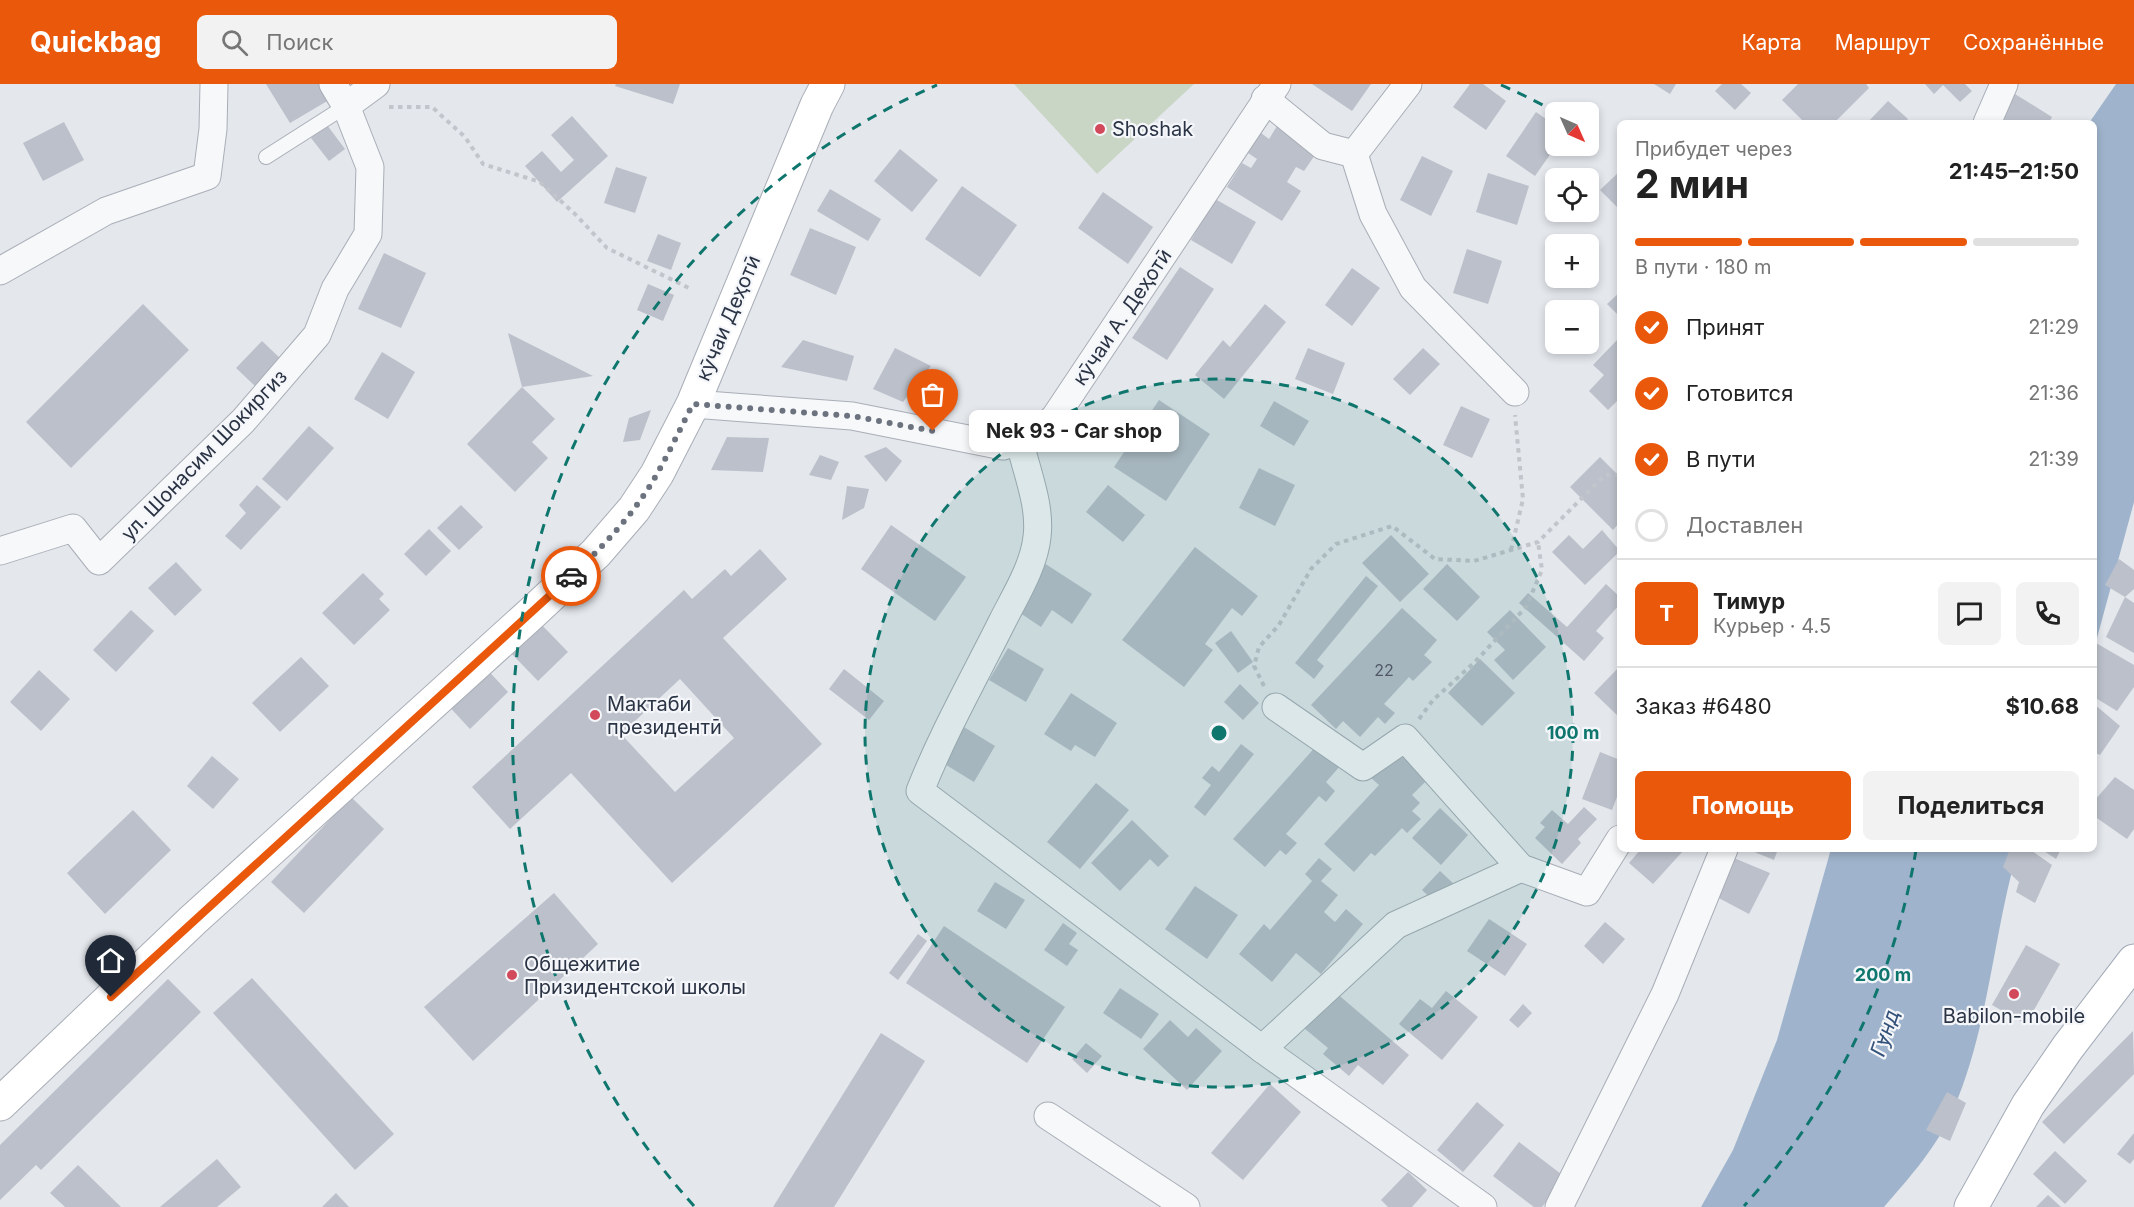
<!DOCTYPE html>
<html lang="ru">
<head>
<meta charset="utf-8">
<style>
  body { margin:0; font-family:Inter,sans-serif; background:#f2f2f2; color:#222; height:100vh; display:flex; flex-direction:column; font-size:22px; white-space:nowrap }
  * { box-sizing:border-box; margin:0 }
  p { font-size:20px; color:#767676 }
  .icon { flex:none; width:33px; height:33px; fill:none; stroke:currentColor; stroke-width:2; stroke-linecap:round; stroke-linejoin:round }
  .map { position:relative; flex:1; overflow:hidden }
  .side { position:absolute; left:1617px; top:36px; width:480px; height:732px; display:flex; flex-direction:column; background:#fff; border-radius:9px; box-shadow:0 3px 9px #0003 }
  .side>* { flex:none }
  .needle { width:39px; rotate:135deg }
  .controls { position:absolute; left:1545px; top:18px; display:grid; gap:12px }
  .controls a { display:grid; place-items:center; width:54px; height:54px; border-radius:9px; background:#fff; box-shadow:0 3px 9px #0003; font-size:30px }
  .pin { position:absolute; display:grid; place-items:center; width:51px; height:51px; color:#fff; margin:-62px -26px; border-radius:50% 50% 50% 0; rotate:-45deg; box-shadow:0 0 6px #0007 }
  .pin .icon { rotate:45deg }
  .courier { position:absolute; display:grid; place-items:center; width:60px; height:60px; margin:-30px; border:4px solid #ea580c; border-radius:50%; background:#fff; color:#222; box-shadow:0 2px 8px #0007 }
  .bubble { position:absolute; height:42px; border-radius:9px; background:#fff; box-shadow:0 3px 9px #0003; font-size:20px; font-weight:700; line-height:42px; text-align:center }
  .headline em { font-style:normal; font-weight:700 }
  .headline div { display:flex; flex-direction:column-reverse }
  .headline { display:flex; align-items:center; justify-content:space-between; height:102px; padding:0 18px }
  h1 { font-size:39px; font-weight:700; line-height:45px }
  .bar { display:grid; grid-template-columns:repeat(4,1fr); gap:9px 6px; align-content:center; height:72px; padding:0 18px }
  .bar i { height:8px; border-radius:4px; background:#e0e0e0 }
  .bar .current { background:#ea580c }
  .bar p { grid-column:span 4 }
  .line { display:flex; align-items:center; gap:15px; padding:0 18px; border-top:2px solid #e0e0e0 }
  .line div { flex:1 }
  .round { display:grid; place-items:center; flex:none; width:63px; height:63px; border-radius:9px; background:#f2f2f2 }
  ol { padding:0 18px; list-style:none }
  li { display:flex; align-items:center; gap:18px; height:66px }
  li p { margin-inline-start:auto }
  li .icon { padding:6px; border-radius:50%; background:#ea580c; color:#fff; stroke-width:4 }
  li:last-child { color:#767676 }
  li i { width:33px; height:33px; border:3px solid #e0e0e0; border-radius:50% }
  .button { display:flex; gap:12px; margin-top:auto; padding:12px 18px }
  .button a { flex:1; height:69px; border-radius:9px; background:#ea580c; color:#fff; font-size:24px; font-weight:700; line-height:69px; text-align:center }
  .button a+a { background:#f2f2f2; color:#222 }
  header { display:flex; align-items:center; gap:36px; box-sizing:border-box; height:84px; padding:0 30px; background:#ea580c; color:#fff }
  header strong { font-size:28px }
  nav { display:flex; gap:33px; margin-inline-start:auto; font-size:21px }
  .search { width:420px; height:54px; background:#f2f2f2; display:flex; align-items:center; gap:15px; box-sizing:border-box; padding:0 21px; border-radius:9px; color:#767676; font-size:22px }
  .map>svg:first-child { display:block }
  .green { fill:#c9d6c5 }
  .water { fill:#9fb4cc }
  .building { fill:#bbc0ca; fill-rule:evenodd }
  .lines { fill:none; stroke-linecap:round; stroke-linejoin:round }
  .lane-casing { stroke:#a9aeb7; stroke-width:16 }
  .street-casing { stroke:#a9aeb7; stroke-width:29 }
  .secondary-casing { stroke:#a9aeb7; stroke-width:35 }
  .primary-casing { stroke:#a3abb8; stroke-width:35 }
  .path { stroke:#c2c5cb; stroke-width:4; stroke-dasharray:4.5 4.5; stroke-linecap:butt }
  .lane { stroke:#f7f8fa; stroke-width:14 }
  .street { stroke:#f7f8fa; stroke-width:27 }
  .secondary { stroke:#fff; stroke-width:33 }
  .primary { stroke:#fff; stroke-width:33 }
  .done { stroke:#6c737f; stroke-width:6; stroke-dasharray:0 10.8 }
  .route { stroke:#ea580c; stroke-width:8 }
  .ring { fill:none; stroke:#0f766e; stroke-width:3; stroke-dasharray:10 8 }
  .poi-dot { fill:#d1495b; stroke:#f4f6f9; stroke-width:2 }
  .labels { text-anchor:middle; stroke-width:4.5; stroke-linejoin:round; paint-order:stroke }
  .number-label { font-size:16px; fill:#4f5766 }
  .poi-label { font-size:20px; fill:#2b3445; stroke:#f4f6f9; text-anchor:start }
  .street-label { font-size:20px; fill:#2b3445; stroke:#f4f6f9 }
  .water-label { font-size:21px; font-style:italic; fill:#34527a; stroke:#f4f6f9 }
  .centre { fill:#0f766e; stroke:#f4f6f9; stroke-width:3 }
  .ring-label { font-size:18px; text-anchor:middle; font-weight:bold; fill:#0f766e; stroke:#f4f6f9; stroke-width:4.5; stroke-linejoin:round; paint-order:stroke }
</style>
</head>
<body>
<header>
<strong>Quickbag</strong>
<div class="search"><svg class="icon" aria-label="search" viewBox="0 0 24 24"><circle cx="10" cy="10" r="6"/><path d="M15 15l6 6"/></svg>Поиск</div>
<nav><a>Карта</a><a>Маршрут</a><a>Сохранённые</a></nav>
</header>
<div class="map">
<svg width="2134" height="1123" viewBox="0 0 2134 1123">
  <rect width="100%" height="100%" fill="#e4e7ec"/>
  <path class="green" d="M1014,0H1194L1097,90Z"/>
  <g class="water">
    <path d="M2116,0H2134V418L2094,565V39H2089Z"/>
    <path d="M1831,765H2018C1993,850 1989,944 1953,1026C1938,1062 1909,1094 1884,1123H1701L1733,1066L1777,956Z"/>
  </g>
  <g class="building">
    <path d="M266,0H320L329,16L290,39Z"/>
    <path d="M616,0H680L673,20L615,2Z"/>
    <path d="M1312,0H1371L1352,27Z"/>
    <path d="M1470,0H1483L1506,17L1486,46L1453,23Z"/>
    <path d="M1654,0H1676L1670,10Z"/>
    <path d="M1722,0H1741L1751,9L1735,26L1715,7Z"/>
    <path d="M1798,0H1866L1869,4L1834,39H1805L1782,16Z"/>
    <path d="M1925,0H1965L1972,7L1960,18L1943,1L1934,10Z"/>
    <path d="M2010,7L2052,33L2049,39H1995Z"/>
    <path d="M1888,17L1908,35L1905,39H1867Z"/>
    <path d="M1536,28L1556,42V62L1535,92L1506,72Z"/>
    <path d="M572,32L608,72L557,118L525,82L542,67L561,88L574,76L551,51Z"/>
    <path d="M64,38L84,76L43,97L23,59Z"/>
    <path d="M327,41L345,65L329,77L311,54Z"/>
    <path d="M1277,42L1317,68L1304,87L1296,83L1287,98L1301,107L1282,137L1227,103L1242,79L1251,84L1257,75L1248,69L1261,49L1269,55Z"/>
    <path d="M900,65L938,96L912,128L874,97Z"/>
    <path d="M1422,72L1453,87L1431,132L1400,116Z"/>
    <path d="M616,83L647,93L635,129L604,119Z"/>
    <path d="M1620,87V126L1600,106Z"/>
    <path d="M1488,89L1529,102L1517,141L1476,128Z"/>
    <path d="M962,102L1017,141L980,193L925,155Z"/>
    <path d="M830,105L881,135L868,157L817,127Z"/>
    <path d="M1103,108L1153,143L1128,180L1078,144Z"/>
    <path d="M1215,115L1256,138L1232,180L1191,156Z"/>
    <path d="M810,144L856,163L836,211L790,191Z"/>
    <path d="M658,150L681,159L671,186L647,177Z"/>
    <path d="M1467,165L1502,177L1488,220L1453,209Z"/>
    <path d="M384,169L426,189L401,244L358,225Z"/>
    <path d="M1180,183L1214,205L1167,276L1132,254Z"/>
    <path d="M1352,184L1380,204L1352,242L1325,221Z"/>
    <path d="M648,200L674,211L663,237L637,226Z"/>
    <path d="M1620,208V233L1607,220Z"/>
    <path d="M143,220L189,266L71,384L26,338Z"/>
    <path d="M1265,220L1286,238L1224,315L1195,291L1223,256L1230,263Z"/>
    <path d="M508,249L593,292L522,303Z"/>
    <path d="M1619,254L1620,314L1608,326L1589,307L1604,291L1593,281Z"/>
    <path d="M803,256L854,272L847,297L781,283Z"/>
    <path d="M262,257L283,277L257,304L236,284Z"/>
    <path d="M895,264L931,282L903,318L873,305Z"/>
    <path d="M1308,264L1345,279L1333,310L1295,295Z"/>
    <path d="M1423,264L1440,280L1410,311L1393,295Z"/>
    <path d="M382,268L415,288L388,335L354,315Z"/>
    <path d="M522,303L555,335L532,358L548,374L515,408L467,360Z"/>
    <path d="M1159,316L1210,350L1166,417L1114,383Z"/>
    <path d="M1274,317L1309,337L1294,362L1260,342Z"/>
    <path d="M1461,322L1490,335L1472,374L1443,361Z"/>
    <path d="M651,326L640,356L623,358L629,334Z"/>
    <path d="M309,342L334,364L287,417L262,395Z"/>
    <path d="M727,353L769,354L763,388L711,386Z"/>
    <path d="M886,363L902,377L886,398L864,372Z"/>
    <path d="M820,371L839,378L831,396L809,391Z"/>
    <path d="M1600,373L1620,393V438L1613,446L1570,403Z"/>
    <path d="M1259,384L1295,401L1275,442L1239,424Z"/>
    <path d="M257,401L281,423L241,466L225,452L246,429L239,421Z"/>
    <path d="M1108,401L1145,431L1123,458L1086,428Z"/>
    <path d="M847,402L869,405L864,424L842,436Z"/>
    <path d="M461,421L483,443L459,466L437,444Z"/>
    <path d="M891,441L966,493L935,537L861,485Z"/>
    <path d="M429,445L451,467L426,492L404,470Z"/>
    <path d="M1602,446L1620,467L1585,501L1552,468L1569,451L1583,465Z"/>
    <path d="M1391,451L1429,490L1400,518L1362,479Z"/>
    <path d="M1195,463L1258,512L1242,532L1232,524L1205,560L1213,566L1184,603L1122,556Z"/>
    <path d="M760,465L787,495L723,554L822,660L672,799L571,689L510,745L472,703L684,506L692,515L725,485L731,492ZM680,595L734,654L675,708L621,650Z"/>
    <path d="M2119,475L2134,486V505L2125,513L2105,501Z"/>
    <path d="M176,478L202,506L175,532L148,504Z"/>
    <path d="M1044,479L1092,510L1072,540L1052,526L1041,543L1014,525Z"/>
    <path d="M1447,480L1480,513L1457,537L1423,505Z"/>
    <path d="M363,489L384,510L379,515L390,526L354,561L322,529Z"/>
    <path d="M1366,492L1378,502L1317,576L1324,582L1314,595L1295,579Z"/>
    <path d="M1606,500L1620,513V520L1596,547L1604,554L1584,577L1519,519L1528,509L1567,543Z"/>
    <path d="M2125,513L2134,519V569L2106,553Z"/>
    <path d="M1402,524L1437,556L1424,571L1432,578L1413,597L1409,593L1384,620L1395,629L1385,640L1378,633L1360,653L1343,637L1336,645L1311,621Z"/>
    <path d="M131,526L154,547L116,588L93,566Z"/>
    <path d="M1510,526L1546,563L1513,596L1494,576L1505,566L1487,548Z"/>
    <path d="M537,536L568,568L538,597L507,565Z"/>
    <path d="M1231,547L1253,578L1238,589L1215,559Z"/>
    <path d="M2096,559L2134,581V603L2117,627L2094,613Z"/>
    <path d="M1008,564L1044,585L1026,618L989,596Z"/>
    <path d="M301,573L329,602L280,648L252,619Z"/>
    <path d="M1480,575L1515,609L1482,642L1448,609Z"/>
    <path d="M482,580L508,608L470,645L444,617Z"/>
    <path d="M1620,582V627L1617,631L1594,609Z"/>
    <path d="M844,585L884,617L869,636L829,605Z"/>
    <path d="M39,586L70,615L41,647L10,618Z"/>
    <path d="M1240,600L1259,619L1243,636L1224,618Z"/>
    <path d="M1071,609L1117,639L1095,673L1075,661L1071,667L1044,650Z"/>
    <path d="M2094,620L2120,642L2100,671L2094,668Z"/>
    <path d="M959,640L995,662L974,698L938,676Z"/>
    <path d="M1241,660L1254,670L1205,732L1194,723L1211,701L1202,694L1212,682L1219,688Z"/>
    <path d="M1318,660L1341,681L1326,698L1335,707L1326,718L1319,712L1286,750L1297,759L1286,771L1280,766L1265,783L1233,755Z"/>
    <path d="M1395,666L1427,696L1412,711L1420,719L1412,727L1421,735L1407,749L1402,744L1375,772L1371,769L1354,788L1324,760L1379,701L1370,693Z"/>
    <path d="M1600,668L1620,676V705L1612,726L1582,715Z"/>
    <path d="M212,672L239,695L213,725L187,702Z"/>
    <path d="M2115,693L2134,706V745L2127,755L2094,732V717Z"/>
    <path d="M1096,699L1129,726L1080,785L1047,758Z"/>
    <path d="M351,713L384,745L304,829L271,798Z"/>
    <path d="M1584,723L1597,735L1578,755L1581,759L1562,780L1535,754L1545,743L1540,739L1552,726L1568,740Z"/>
    <path d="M1440,724L1468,751L1441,781L1412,754Z"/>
    <path d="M133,726L171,766L105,830L67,789Z"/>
    <path d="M1132,736L1169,772L1158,783L1150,775L1120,807L1091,779Z"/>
    <path d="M1641,765H1681L1683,767L1653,800L1629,779Z"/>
    <path d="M1747,765H1778L1774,776Z"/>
    <path d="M2010,765H2029L2052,781L2035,819L2016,808L2019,798L2003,783Z"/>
    <path d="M2041,765H2061L2056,775Z"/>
    <path d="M1729,772L1770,789L1749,830L1713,811Z"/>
    <path d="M1319,774L1332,785L1321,797L1338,811L1324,828L1335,838L1346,825L1363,840L1321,890L1296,869L1272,898L1239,870L1264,840L1270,846L1312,797L1305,790Z"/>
    <path d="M1440,787L1455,801L1437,820L1422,806Z"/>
    <path d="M995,798L1025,816L1006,845L977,827Z"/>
    <path d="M1195,802L1238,831L1207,875L1165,845Z"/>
    <path d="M554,809L598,860L473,977L424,923Z"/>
    <path d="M1489,835L1527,860L1505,892L1467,867Z"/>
    <path d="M1605,838L1625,855L1603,880L1584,862Z"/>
    <path d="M1063,839L1077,849L1069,860L1078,866L1067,882L1044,866Z"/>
    <path d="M944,842L1065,923L1027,979L906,899Z"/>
    <path d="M918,850L927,857L898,896L889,889Z"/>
    <path d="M2026,861L2060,880L2026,940L1992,921Z"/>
    <path d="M252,894L394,1050L355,1086L213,929Z"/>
    <path d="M168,895L201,928L41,1086L36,1081L0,1116V1061Z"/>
    <path d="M1120,904L1159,930L1141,955L1103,929Z"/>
    <path d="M1446,907L1478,933L1442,976L1399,940L1420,915L1432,924Z"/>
    <path d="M1335,908L1409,971L1383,1001L1358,981L1349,992L1323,970L1328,964L1304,944Z"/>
    <path d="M1523,920L1532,929L1518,944L1509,936Z"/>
    <path d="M1170,936L1188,953L1196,944L1222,967L1187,1006L1143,965Z"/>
    <path d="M2133,947L2134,990L2064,1060L2042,1038Z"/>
    <path d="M881,949L925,977L834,1123H773Z"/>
    <path d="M1086,959L1102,972L1087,989L1072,975Z"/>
    <path d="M1270,1000L1301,1028L1243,1096L1211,1069Z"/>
    <path d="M1947,1008L1966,1019L1950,1057L1926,1046Z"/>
    <path d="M1477,1018L1504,1041L1463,1088L1437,1066Z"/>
    <path d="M2134,1049V1075L2130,1080L2117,1070Z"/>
    <path d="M1519,1058L1565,1093L1542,1123H1534L1493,1092Z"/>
    <path d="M2055,1067L2087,1097L2065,1120L2033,1090Z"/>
    <path d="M217,1075L241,1103L217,1123H160Z"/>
    <path d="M78,1081L121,1123H65L50,1109Z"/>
    <path d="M1408,1088L1427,1106L1412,1123H1388L1381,1116Z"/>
    <path d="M336,1109L349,1123H322Z"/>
    <path d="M2048,1111L2061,1123H2036Z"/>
  </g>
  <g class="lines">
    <g class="lane-casing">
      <path id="lane" d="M266,73L346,22"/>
    </g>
    <g class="street-casing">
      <g id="street">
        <path d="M1265,15L1323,62L1354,70L1373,130L1413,204L1515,308"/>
        <path d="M346,22L376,0"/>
        <path d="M1987,39L2004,0"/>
        <path d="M1354,70L1408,0"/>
        <path d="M0,187L106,127L207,92L213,45L214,0"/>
        <path d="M693,320L852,332L1003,362L1034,353L1055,333L1277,0"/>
        <path d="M1020,359C1027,389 1041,422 1037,453C1034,482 1015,512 1002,538C974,594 943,649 920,707L1262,965L1483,1123"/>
        <path d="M0,467L73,444L99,477L243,337L317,251L335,205L368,150L370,83L346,22L333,0"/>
        <path d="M1276,623L1363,683L1405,654L1521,784L1587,808L1620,755"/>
        <path d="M1262,965L1396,841L1521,784"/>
        <path d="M1048,1032L1186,1123"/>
        <path d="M1559,1123L1665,910L1724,765"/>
      </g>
    </g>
    <g class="secondary-casing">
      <path id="secondary" d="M0,1020L193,836L533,528L596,469L634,425L657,390L693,320L817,21L828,0"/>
    </g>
    <g class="primary-casing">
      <path id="primary" d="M1971,1123L2028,1021L2068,963L2134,877"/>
    </g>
    <g class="path">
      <path d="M389,23H432L465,53L483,80L540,98L575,130L607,164L691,205"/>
      <path d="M1511,466L1523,415L1515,331"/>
      <path d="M1264,602L1254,582L1259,563L1279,541L1311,485L1336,460L1392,442L1435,475L1474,477L1538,458L1605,391H1620"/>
      <path d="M1419,635L1433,616L1474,579L1526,523L1542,486L1538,458"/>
    </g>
    <use href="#lane" class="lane"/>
    <use href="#street" class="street"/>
    <use href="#secondary" class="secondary"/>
    <use href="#primary" class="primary"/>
  </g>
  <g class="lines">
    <path class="done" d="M571,492C604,462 635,429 657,390C670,367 681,343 693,320L852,332L933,347"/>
    <path class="route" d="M111,913L571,492"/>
  </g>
  <circle cx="1219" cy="649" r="354" fill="#0f766e" fill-opacity=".12"/>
  <g class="ring">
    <circle cx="1219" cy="649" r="354"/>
    <path d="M1916 766A707 707 0 0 1 1744 1122M694 1122A707 707 0 0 1 937 1M1501 1A707 707 0 0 1 1556 28"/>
  </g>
  <g class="poi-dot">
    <circle cx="1100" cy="45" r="6"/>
    <circle cx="595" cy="631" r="6"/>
    <circle cx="512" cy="891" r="6"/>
    <circle cx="2014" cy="910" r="6"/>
  </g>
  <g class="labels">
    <g class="number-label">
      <text x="1384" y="592">22</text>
    </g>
    <g class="poi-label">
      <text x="1112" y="52">Shoshak</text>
      <text x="607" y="627">Мактаби<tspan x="607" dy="23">президентӣ</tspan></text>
      <text x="524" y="887">Общежитие<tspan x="524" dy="23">Призидентской школы</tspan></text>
      <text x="2014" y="939" text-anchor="middle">Babilon-mobile</text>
    </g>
    <g class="street-label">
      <text transform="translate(1122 233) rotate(-56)" y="7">кӯчаи А. Деҳотӣ</text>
      <text transform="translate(728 234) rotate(-67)" y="7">кӯчаи Деҳотӣ</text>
      <text transform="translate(204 371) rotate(-46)" y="7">ул. Шонасим Шокиргиз</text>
    </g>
    <g class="water-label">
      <text transform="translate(1885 949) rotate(-71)" y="7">Ғунд</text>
    </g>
  </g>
  <circle cx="1219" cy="649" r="9" class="centre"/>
  <g class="ring-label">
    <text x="1573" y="655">100 m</text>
    <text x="1883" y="897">200 m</text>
  </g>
</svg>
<div class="controls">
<a><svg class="needle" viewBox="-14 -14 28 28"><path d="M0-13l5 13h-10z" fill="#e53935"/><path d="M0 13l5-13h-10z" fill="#767676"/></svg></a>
<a><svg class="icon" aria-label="locate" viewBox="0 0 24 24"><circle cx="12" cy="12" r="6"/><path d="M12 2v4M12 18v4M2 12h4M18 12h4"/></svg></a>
<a>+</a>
<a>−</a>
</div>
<div class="pin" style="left:933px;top:347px;background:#ea580c"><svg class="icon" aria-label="bag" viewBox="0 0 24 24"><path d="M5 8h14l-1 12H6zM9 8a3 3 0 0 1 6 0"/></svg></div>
<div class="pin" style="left:111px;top:913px;background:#1f2937"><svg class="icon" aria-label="home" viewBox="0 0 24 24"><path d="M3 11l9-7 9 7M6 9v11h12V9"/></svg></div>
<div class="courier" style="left:571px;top:492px"><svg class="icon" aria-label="car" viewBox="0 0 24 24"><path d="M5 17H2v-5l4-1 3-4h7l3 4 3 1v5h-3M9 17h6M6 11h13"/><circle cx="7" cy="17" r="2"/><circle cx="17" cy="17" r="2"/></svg></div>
<div class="bubble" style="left:969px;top:326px;width:210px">Nek 93 - Car shop</div>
<section class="side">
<div class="headline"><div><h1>2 мин</h1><p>Прибудет через</p></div><em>21:45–21:50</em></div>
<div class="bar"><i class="current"></i><i class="current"></i><i class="current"></i><i></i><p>В пути · 180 m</p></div>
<ol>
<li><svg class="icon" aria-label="check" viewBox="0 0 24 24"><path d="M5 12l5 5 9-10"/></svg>Принят<p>21:29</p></li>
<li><svg class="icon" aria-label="check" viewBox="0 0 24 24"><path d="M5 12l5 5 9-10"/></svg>Готовится<p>21:36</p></li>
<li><svg class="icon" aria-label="check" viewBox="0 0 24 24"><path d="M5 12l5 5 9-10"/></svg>В пути<p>21:39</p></li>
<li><i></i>Доставлен</li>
</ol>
<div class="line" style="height:108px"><b class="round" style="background:#ea580c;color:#fff">Т</b><div><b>Тимур</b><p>Курьер · 4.5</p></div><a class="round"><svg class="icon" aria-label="chat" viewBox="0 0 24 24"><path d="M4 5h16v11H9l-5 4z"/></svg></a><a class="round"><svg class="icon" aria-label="phone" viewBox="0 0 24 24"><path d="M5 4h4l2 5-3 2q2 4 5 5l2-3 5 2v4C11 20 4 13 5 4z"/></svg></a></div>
<div class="line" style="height:78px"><div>Заказ #6480</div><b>$10.68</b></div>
<div class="button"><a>Помощь</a><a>Поделиться</a></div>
</section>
</div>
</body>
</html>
